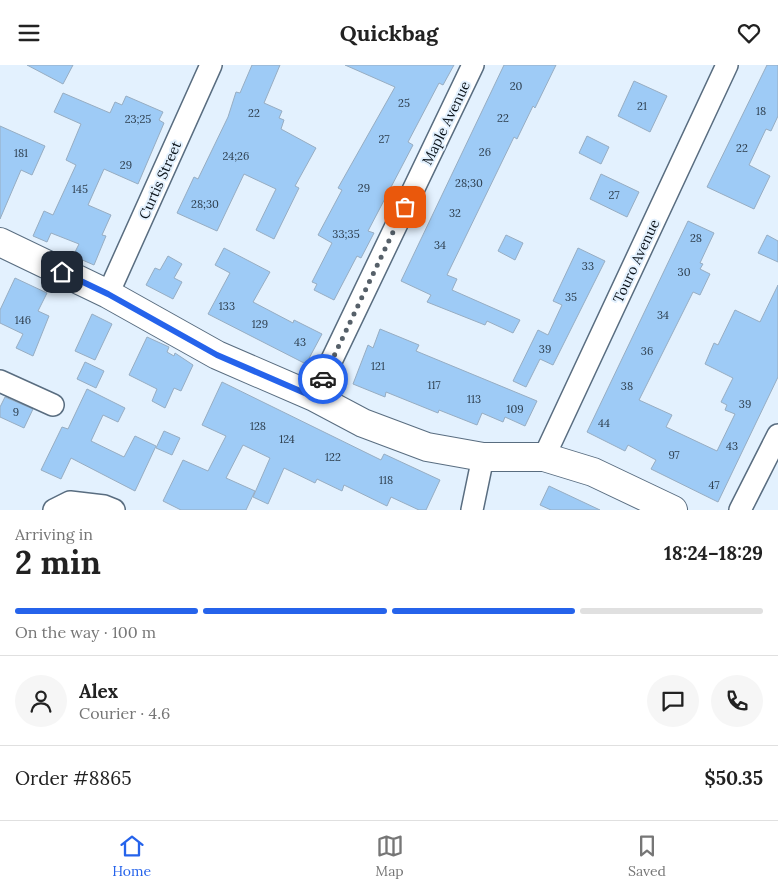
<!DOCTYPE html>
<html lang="en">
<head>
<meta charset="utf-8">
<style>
  body { margin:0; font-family:Lora,serif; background:#f6f6f6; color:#222; height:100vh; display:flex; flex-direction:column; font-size:19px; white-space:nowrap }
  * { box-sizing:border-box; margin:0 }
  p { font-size:16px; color:#767676 }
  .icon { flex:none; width:28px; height:28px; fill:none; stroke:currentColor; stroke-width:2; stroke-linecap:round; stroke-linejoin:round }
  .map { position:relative; height:445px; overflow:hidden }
  .side { display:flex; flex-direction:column; background:#fff; flex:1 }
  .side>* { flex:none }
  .pin { position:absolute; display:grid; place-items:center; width:42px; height:42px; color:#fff; margin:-21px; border-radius:10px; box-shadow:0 2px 8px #0006 }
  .courier { position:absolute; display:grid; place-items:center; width:50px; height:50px; margin:-25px; border:4px solid #2563eb; border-radius:50%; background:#fff; color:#222; box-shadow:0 1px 6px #0007 }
  .headline em { font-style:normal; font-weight:700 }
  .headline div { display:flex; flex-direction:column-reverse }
  .headline { display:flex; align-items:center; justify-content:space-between; height:85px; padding:0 15px }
  h1 { font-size:32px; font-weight:700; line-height:38px }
  .bar { display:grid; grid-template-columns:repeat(4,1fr); gap:8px 5px; align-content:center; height:60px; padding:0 15px }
  .bar i { height:6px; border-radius:4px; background:#e0e0e0 }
  .bar .selected { background:#2563eb }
  .bar p { grid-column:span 4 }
  .line { display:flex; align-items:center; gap:12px; padding:0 15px; border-top:1px solid #e0e0e0 }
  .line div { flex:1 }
  .round { display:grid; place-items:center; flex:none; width:52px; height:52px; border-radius:26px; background:#f6f6f6 }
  header { display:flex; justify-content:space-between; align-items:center; height:65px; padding:0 15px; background:#fff; font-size:22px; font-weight:700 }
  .tab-bar { display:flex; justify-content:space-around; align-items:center; height:70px; border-top:1px solid #e0e0e0; background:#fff; font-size:14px; color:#767676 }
  .tab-bar a { display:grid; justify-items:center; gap:2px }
  .tab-bar .selected { color:#2563eb }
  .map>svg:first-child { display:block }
  .building { fill:#9ecbf6; stroke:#97adc2 }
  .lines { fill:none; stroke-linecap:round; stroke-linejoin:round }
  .minor-casing { stroke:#596d80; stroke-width:24 }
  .tertiary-casing { stroke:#596d80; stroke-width:30 }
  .minor { stroke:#fff; stroke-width:21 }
  .tertiary { stroke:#fff; stroke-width:28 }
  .done { stroke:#566069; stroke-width:5; stroke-dasharray:0 9 }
  .route { stroke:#2563eb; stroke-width:6 }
  .labels { text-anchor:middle; stroke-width:4; stroke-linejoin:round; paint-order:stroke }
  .number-label { font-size:11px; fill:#2f4050 }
  .street-label { font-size:14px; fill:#0a1219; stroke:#e3f1fe }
</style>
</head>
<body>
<header><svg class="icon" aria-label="menu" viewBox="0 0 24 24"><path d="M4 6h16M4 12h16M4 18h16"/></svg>Quickbag<svg class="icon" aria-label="heart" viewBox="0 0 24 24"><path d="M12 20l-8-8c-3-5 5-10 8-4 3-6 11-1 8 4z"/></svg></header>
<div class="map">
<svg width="778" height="445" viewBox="0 0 778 445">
  <rect width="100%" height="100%" fill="#e3f1fe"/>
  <g class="building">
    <path d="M27,0H73L63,19Z"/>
    <path d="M252,0H280L264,38L282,46L279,53L284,55L281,64L316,83L295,121L299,123L274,174L256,165L276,124L244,109L217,166L177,148L194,112L198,114L228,52L236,27L240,28Z"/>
    <path d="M345,0H454L443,20L439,18L408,77L413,80L368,166L374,168L361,193L357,191L334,235L314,225L317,219L312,217L332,178L318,170L342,125L338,123L395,22Z"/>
    <path d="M504,0H556L535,43L533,41L517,74L514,72L447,210L457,214L452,225L520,255L513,268L487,256L485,260L427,237L431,230L401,216Z"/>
    <path d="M767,0H778V51L771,66L766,64L749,100L770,111L754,144L707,122Z"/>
    <path d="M634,16L667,31L650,67L618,51Z"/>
    <path d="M63,28L110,48L115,37L122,40L126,31L163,47L159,55L164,58L138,119L104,104L88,140L111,150L102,170L106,171L94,200L73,191L79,179L51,168L47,177L33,171L44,146L53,150L76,100L66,95L81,59L54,47Z"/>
    <path d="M0,61L45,81L32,110L21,105L0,154Z"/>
    <path d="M587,71L609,82L601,99L579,88Z"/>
    <path d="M601,109L639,127L627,152L590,134Z"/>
    <path d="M688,156L714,168L700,198L703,199L700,204L710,209L700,230L693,227L639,335L672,350L666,362L717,386L735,349L725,345L727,340L721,337L733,313L705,299L714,278L718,280L735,245L760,257L778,220V312L718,437L651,404L656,395L628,380L625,386L587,367Z"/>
    <path d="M506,170L523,178L515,195L498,186Z"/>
    <path d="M767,170L778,176V197L758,188Z"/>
    <path d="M224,183L270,207L253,237L293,258L294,255L322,269L306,299L208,249L230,208L215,200Z"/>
    <path d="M578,183L605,196L553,300L540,294L526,322L513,316L538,265L548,270L562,240L553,236Z"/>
    <path d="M168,191L182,199L174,213L182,217L173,234L146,220L155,203L160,205Z"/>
    <path d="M15,213L47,228L38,246L49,251L33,291L16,283L23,269L0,258V245Z"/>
    <path d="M92,249L112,259L95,295L75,286Z"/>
    <path d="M380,264L419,280L416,286L537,336L525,361L505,352L503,357L482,348L477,360L439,345L438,348L386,327L385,332L353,319L368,280L373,283Z"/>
    <path d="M147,272L169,282L167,287L174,291L175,288L193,300L181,326L174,323L165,343L152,336L157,324L129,310Z"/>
    <path d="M85,297L104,306L96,323L77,314Z"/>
    <path d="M222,317L381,395L384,389L440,415L426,445H419L391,432L387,441L344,420L342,426L317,414L315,418L284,403L268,439L253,432L270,393L243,380L226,413L255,426L246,445H181L163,436L183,395L208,406L226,371L202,360Z"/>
    <path d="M87,324L125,343L118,357L103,350L91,376L124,392L135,371L156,381L135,426L71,393L61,414L41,405L62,362L68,364Z"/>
    <path d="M5,332L33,344L24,363L0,352V342Z"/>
    <path d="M164,366L180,373L172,390L156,383Z"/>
    <path d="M549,421L600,445H551L540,440Z"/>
  </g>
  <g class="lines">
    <g class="minor-casing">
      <g id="minor">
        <path d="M108,229L211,0"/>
        <path d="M0,316L53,340"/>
        <path d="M314,332L473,0"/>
        <path d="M544,392L727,0"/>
        <path d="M54,445L70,437L104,441L114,445"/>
        <path d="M472,445L483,392"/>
        <path d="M740,445L778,370"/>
      </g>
    </g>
    <g class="tertiary-casing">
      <path id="tertiary" d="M0,177L108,229L217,290L314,332L363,358L427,382L483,392H544L593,407L673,445"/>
    </g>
    <use href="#minor" class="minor"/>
    <use href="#tertiary" class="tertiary"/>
  </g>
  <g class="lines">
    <path class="done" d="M323,314L405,142"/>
    <path class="route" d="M62,207L108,229L217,290L314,332L323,314"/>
  </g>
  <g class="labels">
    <g class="number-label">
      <text x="516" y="25">20</text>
      <text x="404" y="42">25</text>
      <text x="642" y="45">21</text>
      <text x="761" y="50">18</text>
      <text x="254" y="52">22</text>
      <text x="503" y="57">22</text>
      <text x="138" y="58">23;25</text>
      <text x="384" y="78">27</text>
      <text x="742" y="87">22</text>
      <text x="485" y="91">26</text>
      <text x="21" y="92">181</text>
      <text x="236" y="95">24;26</text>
      <text x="126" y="104">29</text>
      <text x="469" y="122">28;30</text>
      <text x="364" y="127">29</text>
      <text x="80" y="128">145</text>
      <text x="614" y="134">27</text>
      <text x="205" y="143">28;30</text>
      <text x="455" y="152">32</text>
      <text x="346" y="173">33;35</text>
      <text x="696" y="177">28</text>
      <text x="440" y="184">34</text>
      <text x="588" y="205">33</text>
      <text x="684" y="211">30</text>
      <text x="571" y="236">35</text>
      <text x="227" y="245">133</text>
      <text x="663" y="254">34</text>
      <text x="23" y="259">146</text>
      <text x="260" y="263">129</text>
      <text x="300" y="281">43</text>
      <text x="545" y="288">39</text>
      <text x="647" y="290">36</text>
      <text x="378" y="305">121</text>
      <text x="434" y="324">117</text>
      <text x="627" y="325">38</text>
      <text x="474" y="338">113</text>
      <text x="745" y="343">39</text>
      <text x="515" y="348">109</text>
      <text x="16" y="351">9</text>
      <text x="604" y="362">44</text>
      <text x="258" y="365">128</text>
      <text x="287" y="378">124</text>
      <text x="732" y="385">43</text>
      <text x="674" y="394">97</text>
      <text x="333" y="396">122</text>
      <text x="386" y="419">118</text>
      <text x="714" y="424">47</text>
    </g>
    <g class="street-label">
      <text transform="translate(446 58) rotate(-64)" y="5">Maple Avenue</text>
      <text transform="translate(160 115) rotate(-66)" y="5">Curtis Street</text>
      <text transform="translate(636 196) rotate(-65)" y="5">Touro Avenue</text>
    </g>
  </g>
</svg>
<div class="pin" style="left:405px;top:142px;background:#ea580c"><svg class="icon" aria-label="bag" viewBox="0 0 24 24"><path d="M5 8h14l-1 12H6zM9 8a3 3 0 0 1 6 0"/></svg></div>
<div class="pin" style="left:62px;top:207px;background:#1f2937"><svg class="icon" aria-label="home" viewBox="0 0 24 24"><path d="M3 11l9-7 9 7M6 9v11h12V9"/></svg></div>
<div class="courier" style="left:323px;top:314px"><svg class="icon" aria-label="car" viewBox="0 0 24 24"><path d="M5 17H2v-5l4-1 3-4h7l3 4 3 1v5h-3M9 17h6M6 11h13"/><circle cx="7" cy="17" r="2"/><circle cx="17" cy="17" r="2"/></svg></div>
</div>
<section class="side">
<div class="headline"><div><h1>2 min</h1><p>Arriving in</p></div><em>18:24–18:29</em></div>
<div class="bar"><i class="selected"></i><i class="selected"></i><i class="selected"></i><i></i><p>On the way · 100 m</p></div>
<div class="line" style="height:90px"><a class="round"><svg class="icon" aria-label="person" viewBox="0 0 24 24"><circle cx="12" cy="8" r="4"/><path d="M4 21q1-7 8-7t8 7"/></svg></a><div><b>Alex</b><p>Courier · 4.6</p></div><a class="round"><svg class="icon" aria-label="chat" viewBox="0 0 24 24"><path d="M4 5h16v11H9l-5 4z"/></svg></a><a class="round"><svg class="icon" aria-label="phone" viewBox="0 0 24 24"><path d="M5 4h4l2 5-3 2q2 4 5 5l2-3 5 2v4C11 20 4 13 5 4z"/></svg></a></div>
<div class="line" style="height:65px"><div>Order #8865</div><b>$50.35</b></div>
</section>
<nav class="tab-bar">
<a class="selected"><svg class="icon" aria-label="home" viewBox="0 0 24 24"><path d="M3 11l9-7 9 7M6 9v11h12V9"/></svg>Home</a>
<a><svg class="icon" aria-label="map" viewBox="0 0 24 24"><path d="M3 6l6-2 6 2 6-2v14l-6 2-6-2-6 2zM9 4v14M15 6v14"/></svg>Map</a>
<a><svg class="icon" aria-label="saved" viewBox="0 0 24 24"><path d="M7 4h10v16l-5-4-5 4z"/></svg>Saved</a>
</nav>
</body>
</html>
